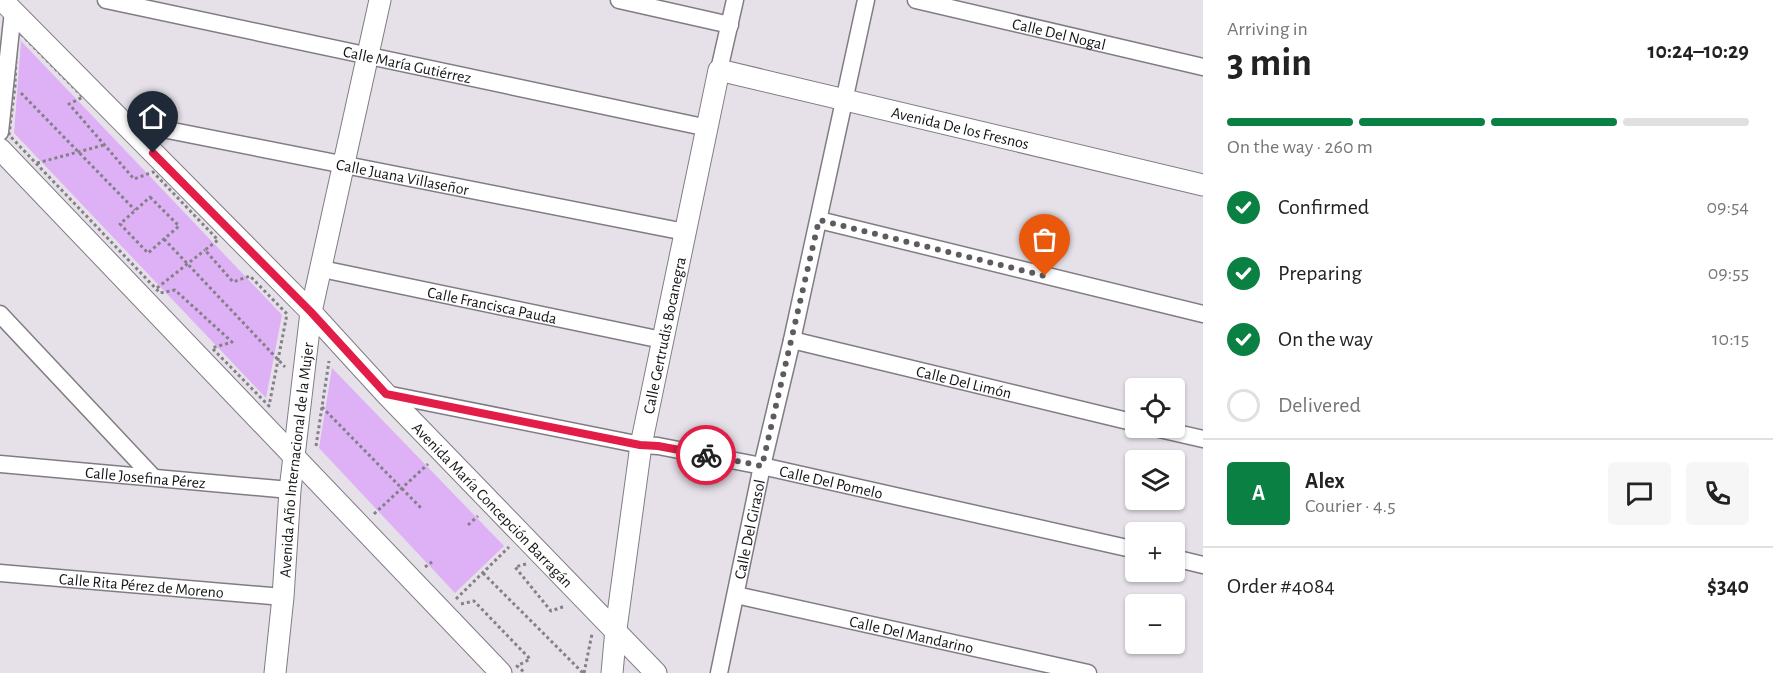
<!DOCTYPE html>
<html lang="en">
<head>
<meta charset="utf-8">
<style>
  body { margin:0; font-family:"Alegreya Sans",sans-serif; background:#f6f6f6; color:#222; height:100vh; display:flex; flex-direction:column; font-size:22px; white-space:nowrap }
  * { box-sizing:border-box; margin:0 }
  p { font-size:20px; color:#767676 }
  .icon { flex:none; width:33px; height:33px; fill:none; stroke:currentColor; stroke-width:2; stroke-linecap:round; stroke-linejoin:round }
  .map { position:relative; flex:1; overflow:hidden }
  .details { display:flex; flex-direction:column; background:#fff; width:570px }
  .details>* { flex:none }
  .controls { position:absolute; left:1125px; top:378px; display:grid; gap:12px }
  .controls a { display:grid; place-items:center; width:60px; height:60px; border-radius:6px; background:#fff; box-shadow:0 2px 4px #0004; font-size:30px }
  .pin { position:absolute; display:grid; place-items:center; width:51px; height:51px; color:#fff; margin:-62px -26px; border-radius:50% 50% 50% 0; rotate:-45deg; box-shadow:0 0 6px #0007 }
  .pin .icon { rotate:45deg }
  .courier { position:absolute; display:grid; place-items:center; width:60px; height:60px; margin:-30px; border:4px solid #e11d48; border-radius:50%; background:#fff; color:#222; box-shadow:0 2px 8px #0007 }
  .headline em { font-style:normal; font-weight:700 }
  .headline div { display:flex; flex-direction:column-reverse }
  .headline { display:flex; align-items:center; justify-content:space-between; height:102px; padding:0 24px }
  h1 { font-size:39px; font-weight:700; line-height:45px }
  .bar { display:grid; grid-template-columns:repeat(4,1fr); gap:9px 6px; align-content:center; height:72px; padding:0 24px }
  .bar i { height:8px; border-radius:4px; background:#e0e0e0 }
  .bar .on { background:#0b8043 }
  .bar p { grid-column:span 4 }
  .line { display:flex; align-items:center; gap:15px; padding:0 24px; border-top:2px solid #e0e0e0 }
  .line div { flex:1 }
  .round { display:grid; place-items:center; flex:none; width:63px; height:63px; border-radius:6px; background:#f6f6f6 }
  ol { padding:0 24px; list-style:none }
  li { display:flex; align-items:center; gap:18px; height:66px }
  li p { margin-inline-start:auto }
  li .icon { padding:6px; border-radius:50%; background:#0b8043; color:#fff; stroke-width:4 }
  li:last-child { color:#767676 }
  li i { width:33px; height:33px; border:3px solid #e0e0e0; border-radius:50% }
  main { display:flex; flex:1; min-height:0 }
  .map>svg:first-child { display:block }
  .green { fill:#deb0f6 }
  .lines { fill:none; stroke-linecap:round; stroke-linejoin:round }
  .minor-casing { stroke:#817c84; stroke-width:19 }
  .tertiary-casing { stroke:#817c84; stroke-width:23 }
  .path { stroke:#848186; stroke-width:3; stroke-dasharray:3 3; stroke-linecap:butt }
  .minor { stroke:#fff; stroke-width:16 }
  .tertiary { stroke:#fff; stroke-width:21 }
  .done { stroke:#5e5b60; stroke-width:6; stroke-dasharray:0 10.8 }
  .route { stroke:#e11d48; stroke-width:8 }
  .labels { text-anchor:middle; stroke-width:6; stroke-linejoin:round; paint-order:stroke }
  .street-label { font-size:16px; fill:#151316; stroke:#e6e1e9 }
</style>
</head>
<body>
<main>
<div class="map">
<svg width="1203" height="673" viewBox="0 0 1203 673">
  <rect width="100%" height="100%" fill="#e6e1e9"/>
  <g class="green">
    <path d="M21,41L282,315L266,398L14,133Z"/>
    <path d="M332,368L504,546L455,593L319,448Z"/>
  </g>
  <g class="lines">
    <g class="minor-casing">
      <g id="minor">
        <path id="s1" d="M106,0L708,128"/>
        <path d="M619,0L730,25"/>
        <path id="s2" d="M916,0L1203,67"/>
        <path d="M719,70L735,0"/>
        <path id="s3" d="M122,121L685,232"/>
        <path d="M0,132L13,11"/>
        <path d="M819,220L1203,314"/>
        <path id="s4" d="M322,269L662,340"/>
        <path d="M0,314L153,477"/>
        <path id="s5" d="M792,340L1136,423"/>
        <path id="s6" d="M386,394L641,445L658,446L762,466L1136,550"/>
        <path d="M1155,428L1203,439"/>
        <path id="s7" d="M0,464L290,490"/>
        <path d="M1174,558L1203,565"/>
        <path id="s8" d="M0,573L283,597"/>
        <path id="s9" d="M736,595L1088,673"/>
        <path id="s10" d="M719,673L762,466L792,340L866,0"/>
      </g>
    </g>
    <g class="tertiary-casing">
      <g id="tertiary">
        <path id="s11" d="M2,0L311,312L386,394L656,673"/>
        <path d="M0,149L501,673"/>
        <path id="s12" d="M275,673L283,597L290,490L311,312L380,0"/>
        <path id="s13" d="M612,673L616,629L641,445L719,70L1203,185"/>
      </g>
    </g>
    <g class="path">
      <path d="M17,30L83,97L69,104L134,179L153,172L218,240L205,250L233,282L250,276L287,314L269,406L212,348L232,342L175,290L160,293L9,135L15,86Z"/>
      <path d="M21,93L135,210"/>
      <path d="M37,163L104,145"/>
      <path d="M150,197L179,226L148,253L120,224Z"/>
      <path d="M164,239L285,367"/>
      <path d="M157,288L205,250"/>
      <path d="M322,407L421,508"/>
      <path d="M316,446L329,361"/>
      <path d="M374,514L428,464"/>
      <path d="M468,525L478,516"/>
      <path d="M526,564L515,567L551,611L565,606"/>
      <path d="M425,567L432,562"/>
      <path d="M483,573L583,673"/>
      <path d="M456,599L509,547"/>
      <path d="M461,604L474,601L530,659L517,666L525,673"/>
      <path d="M584,673L592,634"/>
    </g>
    <use href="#minor" class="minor"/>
    <use href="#tertiary" class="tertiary"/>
  </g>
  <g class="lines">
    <path class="done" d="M706,455L762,466L819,220L1045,276"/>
    <path class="route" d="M153,153L311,312L386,394L640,445L658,446L706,455"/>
  </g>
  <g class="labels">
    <g class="street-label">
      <text dy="6" stroke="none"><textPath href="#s2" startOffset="147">Calle Del Nogal</textPath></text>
      <text dy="6" stroke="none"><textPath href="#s1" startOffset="308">Calle María Gutiérrez</textPath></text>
      <text dy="6" stroke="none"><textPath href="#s13" startOffset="861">Avenida De los Fresnos</textPath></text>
      <text dy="6" stroke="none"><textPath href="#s3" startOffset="286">Calle Juana Villaseñor</textPath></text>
      <text dy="6" stroke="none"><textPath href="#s4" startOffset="174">Calle Francisca Pauda</textPath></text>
      <text dy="6" stroke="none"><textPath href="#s13" startOffset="342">Calle Gertrudis Bocanegra</textPath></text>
      <text dy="6" stroke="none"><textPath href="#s5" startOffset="177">Calle Del Limón</textPath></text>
      <text dy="6" stroke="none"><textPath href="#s12" startOffset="214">Avenida Año Internacional de la Mujer</textPath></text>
      <text dy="6" stroke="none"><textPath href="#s7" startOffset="146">Calle Josefina Pérez</textPath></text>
      <text dy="6" stroke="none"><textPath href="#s6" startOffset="454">Calle Del Pomelo</textPath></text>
      <text dy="6" stroke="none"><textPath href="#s11" startOffset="704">Avenida María Concepción Barragán</textPath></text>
      <text dy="6" stroke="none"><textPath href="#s10" startOffset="147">Calle Del Girasol</textPath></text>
      <text dy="6" stroke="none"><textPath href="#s8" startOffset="142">Calle Rita Pérez de Moreno</textPath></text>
      <text dy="6" stroke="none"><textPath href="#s9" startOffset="180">Calle Del Mandarino</textPath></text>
    </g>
  </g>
</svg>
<div class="controls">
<a><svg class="icon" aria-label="locate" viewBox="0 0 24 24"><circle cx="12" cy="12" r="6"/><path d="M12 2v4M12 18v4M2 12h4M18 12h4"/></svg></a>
<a><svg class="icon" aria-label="layers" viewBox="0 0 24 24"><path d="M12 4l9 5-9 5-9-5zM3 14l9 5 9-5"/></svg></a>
<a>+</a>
<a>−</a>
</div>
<div class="pin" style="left:1045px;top:276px;background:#ea580c"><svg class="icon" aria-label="bag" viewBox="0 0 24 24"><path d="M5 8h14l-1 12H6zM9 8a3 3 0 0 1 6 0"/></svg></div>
<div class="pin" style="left:153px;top:153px;background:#1f2937"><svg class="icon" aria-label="home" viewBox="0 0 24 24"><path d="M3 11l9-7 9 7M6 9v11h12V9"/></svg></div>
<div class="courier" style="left:706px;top:455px"><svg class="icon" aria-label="bike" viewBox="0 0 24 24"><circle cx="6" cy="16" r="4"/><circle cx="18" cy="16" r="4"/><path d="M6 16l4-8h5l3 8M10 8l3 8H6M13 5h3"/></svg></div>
</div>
<section class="details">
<div class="headline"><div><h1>3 min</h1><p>Arriving in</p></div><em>10:24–10:29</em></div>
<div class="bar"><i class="on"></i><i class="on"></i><i class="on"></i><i></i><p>On the way · 260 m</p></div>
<ol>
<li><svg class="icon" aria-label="check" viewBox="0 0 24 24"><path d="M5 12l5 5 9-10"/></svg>Confirmed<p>09:54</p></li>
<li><svg class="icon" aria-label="check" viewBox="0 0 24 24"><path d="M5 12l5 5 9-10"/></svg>Preparing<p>09:55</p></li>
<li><svg class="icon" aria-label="check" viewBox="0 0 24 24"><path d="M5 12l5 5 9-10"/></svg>On the way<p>10:15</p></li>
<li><i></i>Delivered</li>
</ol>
<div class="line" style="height:108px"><b class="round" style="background:#0b8043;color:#fff">A</b><div><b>Alex</b><p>Courier · 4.5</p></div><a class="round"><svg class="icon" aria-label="chat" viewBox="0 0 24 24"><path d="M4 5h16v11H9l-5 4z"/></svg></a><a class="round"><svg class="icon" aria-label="phone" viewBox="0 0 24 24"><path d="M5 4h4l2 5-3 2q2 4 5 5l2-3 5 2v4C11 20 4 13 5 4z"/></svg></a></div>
<div class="line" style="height:78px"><div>Order #4084</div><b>$340</b></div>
</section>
</main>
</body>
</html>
